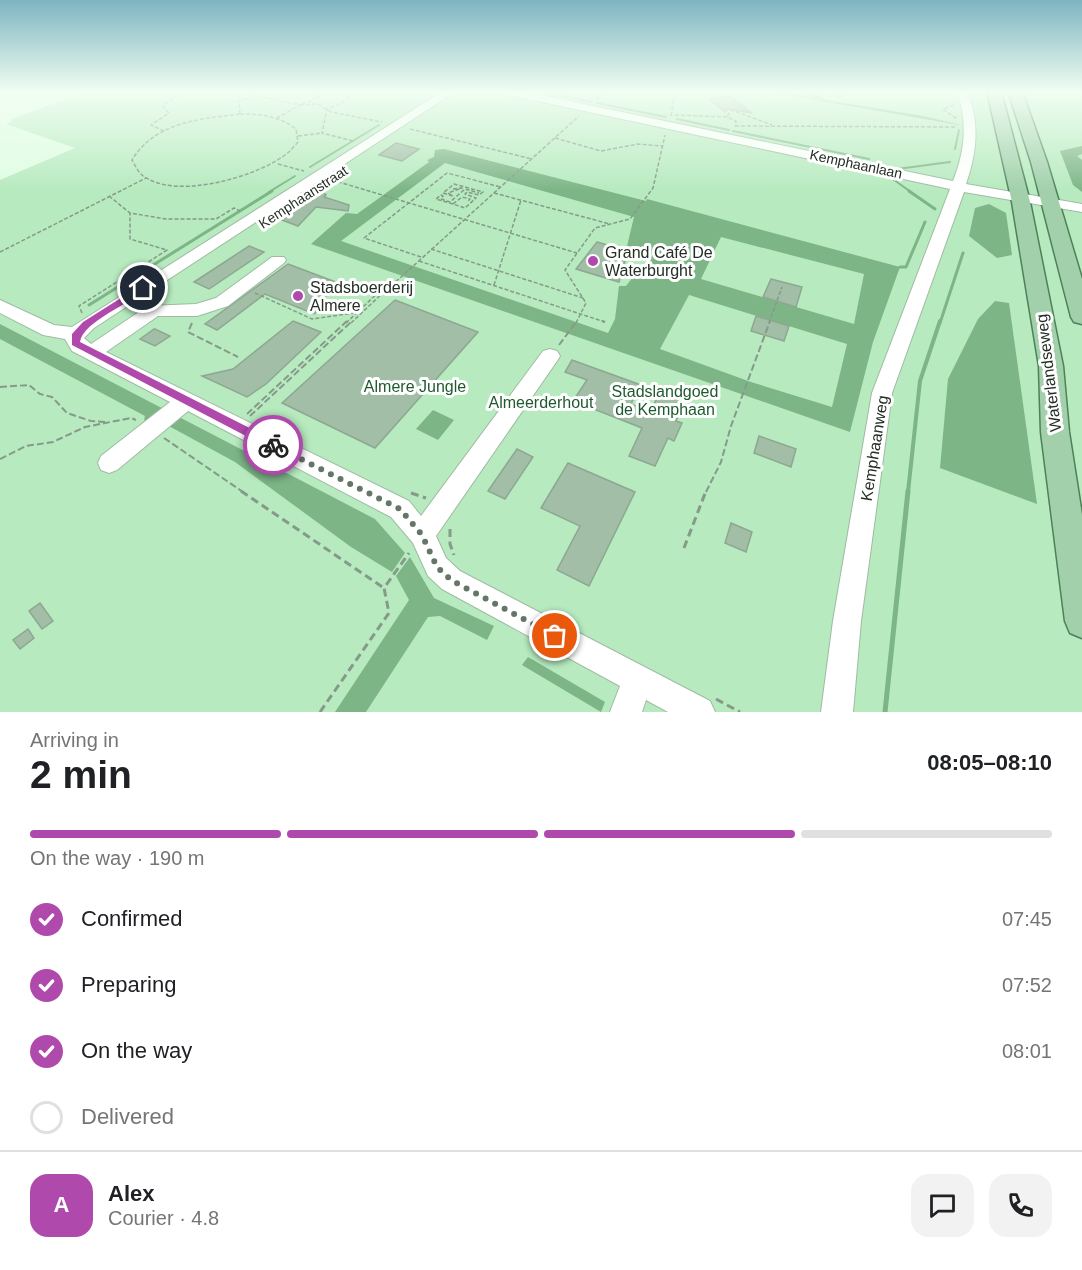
<!DOCTYPE html>
<html lang="en">
<head>
<meta charset="utf-8">
<style>
  body { margin:0; font-family:Arial,sans-serif; background:#f2f2f2; color:#202124; height:100vh; display:flex; flex-direction:column; font-size:22px; white-space:nowrap }
  * { box-sizing:border-box; margin:0 }
  p { font-size:20px; color:#757577 }
  .icon { flex:none; width:33px; height:33px; fill:none; stroke:currentColor; stroke-width:2; stroke-linecap:round; stroke-linejoin:round }
  .map { position:relative; height:712px; overflow:hidden }
  .side { display:flex; flex-direction:column; background:#fff; flex:1 }
  .side>* { flex:none }
  .pin { position:absolute; display:grid; place-items:center; width:51px; height:51px; color:#fff; margin:-26px; border:3px solid #fff; border-radius:50%; box-shadow:0 2px 6px #0007 }
  .courier { position:absolute; display:grid; place-items:center; width:60px; height:60px; margin:-30px; border:4px solid #b049ac; border-radius:50%; background:#fff; color:#222; box-shadow:0 2px 8px #0007 }
  .head em { font-style:normal; font-weight:600 }
  .head div { display:flex; flex-direction:column-reverse }
  .head { display:flex; align-items:center; justify-content:space-between; height:102px; padding:0 30px }
  h1 { font-size:39px; font-weight:600; line-height:45px }
  .bar { display:grid; grid-template-columns:repeat(4,1fr); gap:9px 6px; align-content:center; height:72px; padding:0 30px }
  .bar i { height:8px; border-radius:4px; background:#e0e0e0 }
  .bar .active { background:#b049ac }
  .bar p { grid-column:span 4 }
  .line { display:flex; align-items:center; gap:15px; padding:0 30px; border-top:2px solid #e0e0e0 }
  .line div { flex:1 }
  .round { display:grid; place-items:center; flex:none; width:63px; height:63px; border-radius:18px; background:#f2f2f2 }
  ol { padding:0 30px; list-style:none }
  li { display:flex; align-items:center; gap:18px; height:66px }
  li p { margin-inline-start:auto }
  li .icon { padding:6px; border-radius:50%; background:#b049ac; color:#fff; stroke-width:4 }
  li:last-child { color:#757577 }
  li i { width:33px; height:33px; border:3px solid #e0e0e0; border-radius:50% }
  .map>svg:first-child { display:block }
  .green { fill:#b7eabf }
  .water { fill:#7db587; fill-rule:evenodd }
  .lines { fill:none; stroke-linecap:round; stroke-linejoin:round }
  .stream-far3 { stroke:#7db587; stroke-width:2 }
  .stream-far2 { stroke:#7db587; stroke-width:3 }
  .stream-far1 { stroke:#7db587; stroke-width:4 }
  .stream { stroke:#7db587; stroke-width:5 }
  .building { fill:#a2bea6; stroke:#8ca890; stroke-width:1.5 }
  .minor-casing { stroke:#9fbba3; stroke-width:2 }
  .major-casing { stroke:#4d8258; stroke-width:3 }
  .path-far2 { stroke:#859a88; stroke-width:1.5; stroke-dasharray:4 2; stroke-linecap:butt }
  .path-far1 { stroke:#859a88; stroke-width:2; stroke-dasharray:7 3; stroke-linecap:butt }
  .path { stroke:#859a88; stroke-width:3; stroke-dasharray:8 4.5; stroke-linecap:butt }
  .minor { fill:#fff; fill-rule:evenodd }
  .major { fill:#a1d0ab; fill-rule:evenodd }
  .route { fill:#b049ac }
  .done { stroke:#657668; stroke-width:6; stroke-dasharray:0 10.8 }
  .poi-dot { fill:#b049ac; stroke:#fff; stroke-width:2 }
  .labels { text-anchor:middle; stroke-width:6; stroke-linejoin:round; paint-order:stroke }
  .far-street-label { font-size:14px; fill:#232e25; stroke:#fff }
  .poi-label { font-size:16px; fill:#232e25; stroke:#fff; text-anchor:start }
  .street-label { font-size:16px; fill:#232e25; stroke:#fff }
  .park-label { font-size:16px; fill:#1e5a2e; stroke:#fff }
</style>
</head>
<body>
<div class="map">
<svg width="1082" height="712" viewBox="0 0 1082 712">
  <rect width="100%" height="100%" fill="#dffde3"/>
  <path class="green" d="M86,91H1082V712H0V180L75,148L6,124L13,121L10,120Z"/>
  <g class="water">
    <path d="M763,91H783L810,98L807,91H814L826,100L923,116L965,126Z"/>
    <path d="M1082,146V154L1077,156L1082,160V192L1073,185L1060,151Z"/>
    <path d="M444,149L646,201L647,199L900,267L873,342L850,432L311,244L346,213L357,214L429,162L427,160L434,157L435,150ZM445,163L634,217L627,246L653,254L647,264H643L626,286H619L615,319L608,333L341,241ZM721,237L864,274L854,324L701,279ZM689,295L847,344L832,407L751,382L660,349Z"/>
    <path d="M989,204L1006,213L1012,255L997,258L969,236L975,208Z"/>
    <path d="M995,301L1009,303L1037,504L940,468L948,379L978,319Z"/>
    <path d="M0,324L375,519L405,553L392,572L351,547L235,462L156,419L151,423L144,420L145,416L0,339Z"/>
    <path d="M433,410L454,420L438,440L416,429Z"/>
    <path d="M410,557L434,598L494,626L487,640L440,616L428,617L366,712H335L409,600L396,576Z"/>
    <path d="M528,657L605,702L601,712L522,665Z"/>
  </g>
  <g class="lines">
    <g class="stream-far3">
      <path d="M540,91L591,102"/>
      <path d="M597,103L666,117"/>
      <path d="M677,119L729,130"/>
      <path d="M733,131L869,159"/>
      <path d="M955,149L959,130"/>
      <path d="M310,167L379,125"/>
      <path d="M897,169L950,162"/>
      <path d="M894,180L911,192"/>
      <path d="M269,192L295,176"/>
    </g>
    <g class="stream-far2">
      <path d="M909,191L935,209"/>
      <path d="M900,267H906L925,222"/>
      <path d="M89,305L272,191"/>
      <path d="M940,323L963,253"/>
    </g>
    <path class="stream-far1" d="M908,492L920,381L940,321"/>
    <path class="stream" d="M885,712L908,491"/>
  </g>
  <g class="building">
    <path d="M730,96L752,113L728,109L725,112L709,99Z"/>
    <path d="M396,143L419,149L402,161L379,155Z"/>
    <path d="M323,192L326,195L324,197L349,205L348,211L316,207L298,226L282,220Z"/>
    <path d="M597,242L628,251L619,282L576,269Z"/>
    <path d="M249,246L264,252L209,289L194,282Z"/>
    <path d="M288,264L341,284L316,304L323,307L314,314L265,294L217,330L205,324Z"/>
    <path d="M771,279L802,287L796,307L763,297Z"/>
    <path d="M395,300L478,332L375,448L282,403Z"/>
    <path d="M756,316L789,326L784,341L751,331Z"/>
    <path d="M293,321L321,332L266,384L247,397L202,376L233,369Z"/>
    <path d="M154,329H155L170,336L155,346L140,339Z"/>
    <path d="M572,360L641,385L631,404L650,412L662,388L687,396L676,421L682,423L674,441L668,438L655,466L629,456L642,428L573,401L587,380L565,372Z"/>
    <path d="M759,436L796,449L791,467L754,453Z"/>
    <path d="M517,449L533,457L505,499L488,491Z"/>
    <path d="M568,463L635,492L589,586L557,570L580,526L541,508Z"/>
    <path d="M731,523L752,532L746,552L725,543Z"/>
    <path d="M40,603L53,621L42,629L29,611Z"/>
    <path d="M28,629L34,638L20,649L13,640Z"/>
  </g>
  <g class="lines">
    <g class="minor-casing">
      <g id="minor">
        <path d="M443,91H456L94,328L84,338L91,344L148,306L196,304L216,298L272,257H284L286,260L284,263L228,306L197,316H158L106,352L409,501L421,516L543,351L550,349L557,351L560,356L557,361L436,536L446,558L460,571L710,701L715,712H668L646,700L642,712H610L620,686L442,589L428,576L413,543L391,517L188,411L117,470L109,473L101,470L98,463L101,456L170,402L72,351L65,339L43,335L0,313V300L54,325L72,327Z"/>
        <path d="M500,91H521L953,181C965,151 968,122 957,91H967C980,123 977,152 966,184L1082,204V212L964,192L892,393L861,621L853,712H821L833,621L872,393L950,189L505,94Z"/>
      </g>
    </g>
    <g class="major-casing">
      <g id="major">
        <path d="M987,91H1001L1030,202L1063,366L1069,432L1082,515V638L1070,633L1065,621L1041,432L1039,366L1012,202Z"/>
        <path d="M1008,91H1022L1047,162L1082,279V324L1074,322L1071,317L1031,162Z"/>
      </g>
    </g>
    <g class="path-far2">
      <path d="M247,91L254,95L300,105L277,118"/>
      <path d="M305,91L319,97L300,105L318,104L331,112L382,122"/>
      <path d="M789,91L807,95L805,101"/>
      <path d="M827,91L839,97L854,91"/>
      <path d="M596,100L606,91"/>
      <path d="M954,105L943,109L957,119"/>
      <path d="M240,114C261,114 279,116 296,129L298,142C294,146 290,152 285,155C256,177 174,201 142,175C138,172 135,165 132,160C155,122 199,119 240,114Z"/>
      <path d="M240,114L239,101L253,96"/>
      <path d="M675,115L727,117L736,121L735,126"/>
      <path d="M671,116L675,91"/>
      <path d="M727,116L732,110L772,125"/>
      <path d="M735,126L957,127"/>
      <path d="M410,129L532,159"/>
      <path d="M164,131L151,125L169,113L163,106L182,91"/>
      <path d="M298,136L322,133"/>
      <path d="M555,138L601,151L638,144L662,146"/>
      <path d="M353,141L322,133L327,109L340,104L357,91"/>
      <path d="M278,164L304,171"/>
      <path d="M332,180L577,253"/>
      <path d="M453,189L462,188L448,193L453,196L443,193L454,184L483,192L479,195L467,192L465,194L476,198L465,208L453,204L462,197L470,199L468,201"/>
      <path d="M494,193L610,224"/>
      <path d="M109,196L130,213L166,219H216L234,208L240,211"/>
      <path d="M453,204L436,199L441,195L443,196L441,199L450,202L465,189L479,193"/>
      <path d="M431,249L583,298"/>
      <path d="M0,252L146,178"/>
      <path d="M421,257L364,238L447,173L501,187"/>
      <path d="M419,261L605,322"/>
      <path d="M494,285L521,200"/>
      <path d="M255,293L312,319L354,313"/>
      <path d="M82,313L79,306L167,250L130,239V213"/>
      <path d="M346,323L384,287H389L400,278L579,116"/>
      <path d="M351,323L389,287"/>
      <path d="M576,323L586,303L565,270L595,228L630,219L653,188L665,135"/>
      <path d="M769,323L782,287"/>
    </g>
    <g class="path-far1">
      <path d="M602,321L605,322"/>
      <path d="M192,323L188,332L238,357"/>
      <path d="M559,345L577,321"/>
      <path d="M0,387L29,385L40,394L52,397L67,413L91,421L106,422"/>
      <path d="M247,414L347,321"/>
      <path d="M250,416L352,321"/>
      <path d="M164,438L243,492"/>
      <path d="M0,459L26,446L53,442L85,427L131,418L136,420"/>
      <path d="M706,492L721,462L731,426L770,321"/>
    </g>
    <g class="path">
      <path d="M241,491L384,588"/>
      <path d="M411,493L426,498"/>
      <path d="M450,529V544L454,555"/>
      <path d="M684,548L706,491"/>
      <path d="M716,699L740,712"/>
      <path d="M320,712L389,613L384,588L409,553"/>
    </g>
    <use href="#minor" class="minor"/>
    <use href="#major" class="major"/>
  </g>
  <linearGradient id="sky" x2="0" y2="1"><stop stop-color="#7db4c1"/><stop offset="0.48" stop-color="#f1fef2"/><stop offset="1" stop-color="#f1fef2" stop-opacity="0"/></linearGradient>
  <rect width="1082" height="191" fill="url(#sky)"/>
  <path class="route" d="M140,286L148,288C132,303 83,321 80,342L277,442V448H269L72,345V334L83,322Z"/>
  <g class="lines">
    <path class="done" d="M273,445L400,509L422,535L437,567L451,580L555,636"/>
  </g>
  <g class="poi-dot">
    <circle cx="593" cy="261" r="6"/>
    <circle cx="298" cy="296" r="6"/>
  </g>
  <g class="labels">
    <g class="far-street-label">
      <text transform="translate(856 164) rotate(12)" y="5">Kemphaanlaan</text>
      <text transform="translate(303 197) rotate(-33)" y="5">Kemphaanstraat</text>
    </g>
    <g class="poi-label">
      <text x="605" y="258">Grand Café De<tspan x="605" dy="18">Waterburght</tspan></text>
      <text x="310" y="293">Stadsboerderij<tspan x="310" dy="18">Almere</tspan></text>
    </g>
    <g class="street-label">
      <text transform="translate(1048 373) rotate(-97)" y="6">Waterlandseweg</text>
      <text transform="translate(874 448) rotate(-81)" y="6">Kemphaanweg</text>
    </g>
    <g class="park-label">
      <text x="415" y="392">Almere Jungle</text>
      <text x="665" y="397">Stadslandgoed<tspan x="665" dy="18">de Kemphaan</tspan></text>
      <text x="541" y="408">Almeerderhout</text>
    </g>
  </g>
</svg>
<div class="pin" style="left:555px;top:636px;background:#ea580c"><svg class="icon" aria-label="bag" viewBox="0 0 24 24"><path d="M5 8h14l-1 12H6zM9 8a3 3 0 0 1 6 0"/></svg></div>
<div class="pin" style="left:143px;top:288px;background:#1f2937"><svg class="icon" aria-label="home" viewBox="0 0 24 24"><path d="M3 11l9-7 9 7M6 9v11h12V9"/></svg></div>
<div class="courier" style="left:273px;top:445px"><svg class="icon" aria-label="bike" viewBox="0 0 24 24"><circle cx="6" cy="16" r="4"/><circle cx="18" cy="16" r="4"/><path d="M6 16l4-8h5l3 8M10 8l3 8H6M13 5h3"/></svg></div>
</div>
<section class="side">
<div class="head"><div><h1>2 min</h1><p>Arriving in</p></div><em>08:05–08:10</em></div>
<div class="bar"><i class="active"></i><i class="active"></i><i class="active"></i><i></i><p>On the way · 190 m</p></div>
<ol>
<li><svg class="icon" aria-label="check" viewBox="0 0 24 24"><path d="M5 12l5 5 9-10"/></svg>Confirmed<p>07:45</p></li>
<li><svg class="icon" aria-label="check" viewBox="0 0 24 24"><path d="M5 12l5 5 9-10"/></svg>Preparing<p>07:52</p></li>
<li><svg class="icon" aria-label="check" viewBox="0 0 24 24"><path d="M5 12l5 5 9-10"/></svg>On the way<p>08:01</p></li>
<li><i></i>Delivered</li>
</ol>
<div class="line" style="height:108px"><b class="round" style="background:#b049ac;color:#fff">A</b><div><b>Alex</b><p>Courier · 4.8</p></div><a class="round"><svg class="icon" aria-label="chat" viewBox="0 0 24 24"><path d="M4 5h16v11H9l-5 4z"/></svg></a><a class="round"><svg class="icon" aria-label="phone" viewBox="0 0 24 24"><path d="M5 4h4l2 5-3 2q2 4 5 5l2-3 5 2v4C11 20 4 13 5 4z"/></svg></a></div>
</section>
</body>
</html>
